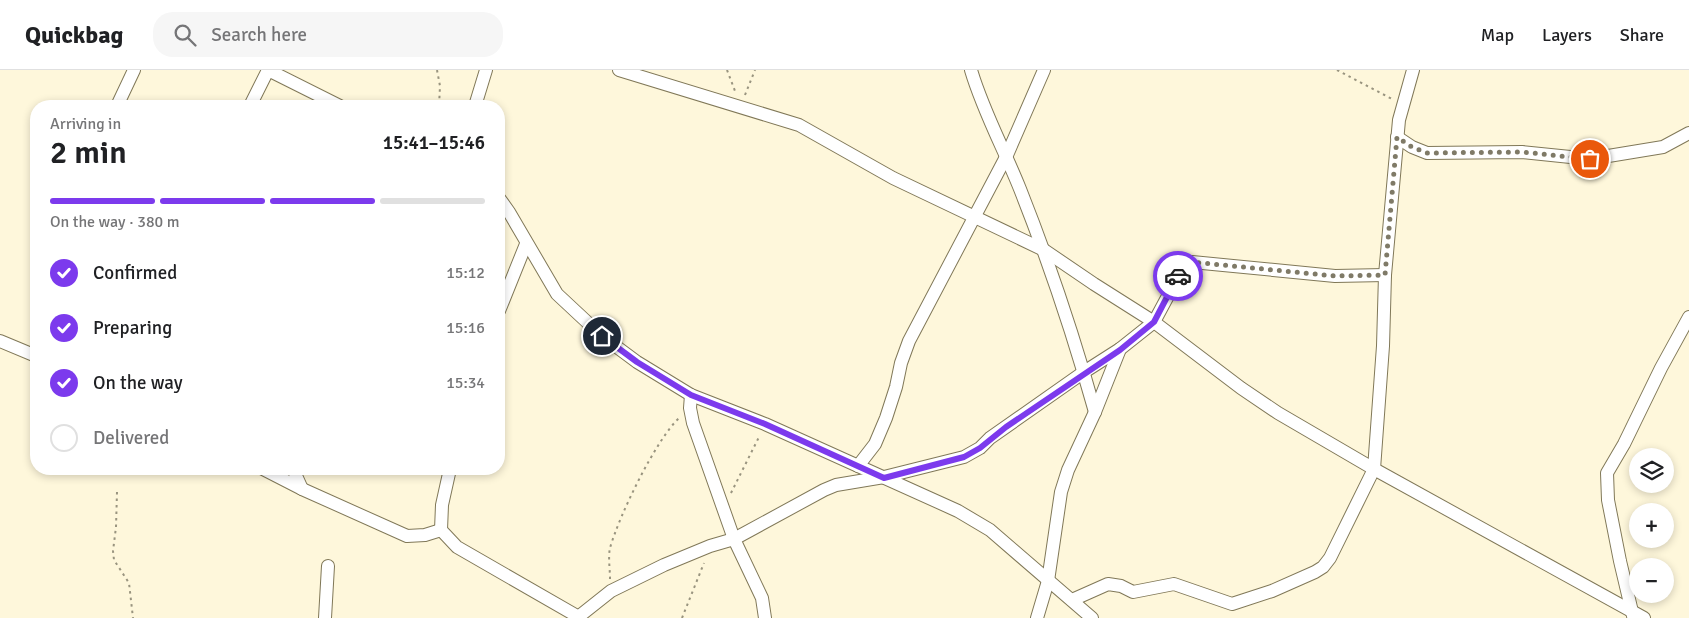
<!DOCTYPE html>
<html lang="en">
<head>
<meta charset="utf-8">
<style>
  body { margin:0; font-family:Signika,sans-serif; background:#f6f6f6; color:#202124; height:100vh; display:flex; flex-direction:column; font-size:19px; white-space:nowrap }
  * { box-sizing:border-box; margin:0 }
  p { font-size:16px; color:#757577 }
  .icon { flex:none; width:28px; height:28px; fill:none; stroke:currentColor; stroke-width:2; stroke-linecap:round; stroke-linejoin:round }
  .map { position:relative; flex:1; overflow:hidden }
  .side { position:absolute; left:30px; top:30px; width:475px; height:375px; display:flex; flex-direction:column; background:#fff; border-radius:20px; box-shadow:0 2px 8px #0003 }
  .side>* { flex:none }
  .tools { position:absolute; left:1629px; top:378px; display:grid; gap:10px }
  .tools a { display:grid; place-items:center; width:45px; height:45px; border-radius:50%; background:#fff; box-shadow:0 2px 8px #0003; font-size:25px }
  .pin { position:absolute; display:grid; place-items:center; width:42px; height:42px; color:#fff; margin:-21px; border:2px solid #fff; border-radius:50%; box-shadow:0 1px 5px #0007 }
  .courier { position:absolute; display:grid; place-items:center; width:50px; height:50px; margin:-25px; border:4px solid #7c3aed; border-radius:50%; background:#fff; color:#222; box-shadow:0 1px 6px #0007 }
  .headline em { font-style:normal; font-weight:600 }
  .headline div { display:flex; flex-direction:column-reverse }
  .headline { display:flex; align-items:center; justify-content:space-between; height:85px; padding:0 20px }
  h1 { font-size:32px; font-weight:600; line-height:38px }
  .bar { display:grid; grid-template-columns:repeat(4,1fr); gap:8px 5px; align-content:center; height:60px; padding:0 20px }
  .bar i { height:6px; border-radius:4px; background:#e0e0e0 }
  .bar .selected { background:#7c3aed }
  .bar p { grid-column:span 4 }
  ol { padding:0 20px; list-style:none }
  li { display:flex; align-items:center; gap:15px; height:55px }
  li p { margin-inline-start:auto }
  li .icon { padding:5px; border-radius:50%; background:#7c3aed; color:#fff; stroke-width:4 }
  li:last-child { color:#757577 }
  li i { width:28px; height:28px; border:2px solid #e0e0e0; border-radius:50% }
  header { display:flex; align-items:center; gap:30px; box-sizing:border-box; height:70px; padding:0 25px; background:#fff; border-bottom:1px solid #e0e0e0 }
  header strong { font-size:24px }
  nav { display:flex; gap:28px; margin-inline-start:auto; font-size:18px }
  .search { width:350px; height:45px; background:#f6f6f6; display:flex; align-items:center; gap:12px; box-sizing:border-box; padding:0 18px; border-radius:20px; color:#757577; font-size:19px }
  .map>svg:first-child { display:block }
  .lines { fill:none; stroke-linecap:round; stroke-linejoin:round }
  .minor-casing { stroke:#807858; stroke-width:14 }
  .path { stroke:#99947f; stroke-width:2; stroke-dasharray:2.5 4; stroke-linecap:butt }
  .minor { stroke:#fff; stroke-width:12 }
  .done { stroke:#7f7a67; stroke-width:5; stroke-dasharray:0 9 }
  .route { stroke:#7c3aed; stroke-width:6 }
</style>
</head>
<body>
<header>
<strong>Quickbag</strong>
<div class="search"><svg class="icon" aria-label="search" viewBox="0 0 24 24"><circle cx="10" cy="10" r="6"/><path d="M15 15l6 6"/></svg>Search here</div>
<nav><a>Map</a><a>Layers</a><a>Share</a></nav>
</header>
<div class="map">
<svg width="1689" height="548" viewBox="0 0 1689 548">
  <rect width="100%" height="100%" fill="#fef7db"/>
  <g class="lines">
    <g class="minor-casing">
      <g id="minor">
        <path d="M268,0L340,36"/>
        <path d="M619,0L799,55L893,108L1044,180L1094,214L1154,252L1241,318L1278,343L1374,399L1644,548"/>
        <path d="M971,0C983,41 1004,79 1020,119C1049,192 1074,267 1095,342"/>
        <path d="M117,36L134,0"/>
        <path d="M250,36L268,0"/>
        <path d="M475,36L486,0"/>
        <path d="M1397,67L1412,77L1427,83L1522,82L1590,89L1663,77L1689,63"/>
        <path d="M499,128L509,142L557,224L602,266L637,292L691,325L765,354L958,441L990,460L1092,548"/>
        <path d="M499,241L526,174"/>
        <path d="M0,271L36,286"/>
        <path d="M691,325L690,338L693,353L734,469L762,528L765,548"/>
        <path d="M858,396L875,374L886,348L896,317L901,293L909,271L1007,85L1044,0"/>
        <path d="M263,399L302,419L407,466L425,465L441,460"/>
        <path d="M293,399L302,419"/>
        <path d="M450,399L442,435L441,460L457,477L577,546"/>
        <path d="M1072,530L1108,514L1121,516L1133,522L1174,514L1232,534L1272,521L1315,502L1323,497L1330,488L1374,399L1383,276L1385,205L1399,50L1413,0"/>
        <path d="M1633,546L1620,491L1608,430L1607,403L1624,374L1661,298L1689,247"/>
        <path d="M325,548L328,496"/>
        <path d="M577,548L611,521L664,495L710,476L734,469L824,420L836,415L884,407L964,387L980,378L990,368L1084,302L1120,279L1154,252L1183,198L1188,193L1192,192L1335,206L1385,205"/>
        <path d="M1037,548L1048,511L1061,422L1068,400L1095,342L1120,279"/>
      </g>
    </g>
    <g class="path">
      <path d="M437,0L440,16L439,36"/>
      <path d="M727,0L735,21"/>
      <path d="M1337,0L1392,29"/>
      <path d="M745,25L755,0"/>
      <path d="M117,422L116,457L113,481L114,490L129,513L133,548"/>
      <path d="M731,423L760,365"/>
      <path d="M610,509C610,499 608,487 610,478C619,446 656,369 680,347"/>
      <path d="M682,548L704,493"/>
    </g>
    <use href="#minor" class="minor"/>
  </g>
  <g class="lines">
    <path class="done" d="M1178,206C1182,200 1185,194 1192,192L1335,206L1385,205L1397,67L1412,77L1427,83L1522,82L1590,89"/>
    <path class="route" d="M602,266L637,292L691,325L765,354L884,408L964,387L980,378L1006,357L1120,280L1154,252L1178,206"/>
  </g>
</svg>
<div class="tools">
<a><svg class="icon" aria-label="layers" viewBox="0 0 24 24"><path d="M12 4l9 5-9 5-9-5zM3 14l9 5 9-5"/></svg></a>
<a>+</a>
<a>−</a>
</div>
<div class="pin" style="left:1590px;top:89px;background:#ea580c"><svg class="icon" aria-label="bag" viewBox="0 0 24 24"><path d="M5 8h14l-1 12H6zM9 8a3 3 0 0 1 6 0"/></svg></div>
<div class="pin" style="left:602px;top:266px;background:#1f2937"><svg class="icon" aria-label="home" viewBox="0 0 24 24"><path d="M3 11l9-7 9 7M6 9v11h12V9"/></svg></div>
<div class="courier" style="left:1178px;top:206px"><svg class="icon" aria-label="car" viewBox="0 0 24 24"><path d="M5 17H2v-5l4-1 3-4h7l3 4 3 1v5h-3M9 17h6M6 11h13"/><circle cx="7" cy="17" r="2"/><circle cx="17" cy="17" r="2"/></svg></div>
<section class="side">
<div class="headline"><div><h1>2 min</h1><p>Arriving in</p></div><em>15:41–15:46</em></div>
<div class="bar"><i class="selected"></i><i class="selected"></i><i class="selected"></i><i></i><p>On the way · 380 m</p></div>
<ol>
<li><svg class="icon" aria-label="check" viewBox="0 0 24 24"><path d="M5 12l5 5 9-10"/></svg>Confirmed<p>15:12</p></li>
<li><svg class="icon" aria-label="check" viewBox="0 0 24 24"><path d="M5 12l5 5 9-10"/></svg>Preparing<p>15:16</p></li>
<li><svg class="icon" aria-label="check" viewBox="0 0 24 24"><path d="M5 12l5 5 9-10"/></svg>On the way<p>15:34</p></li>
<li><i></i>Delivered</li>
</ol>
</section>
</div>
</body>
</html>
